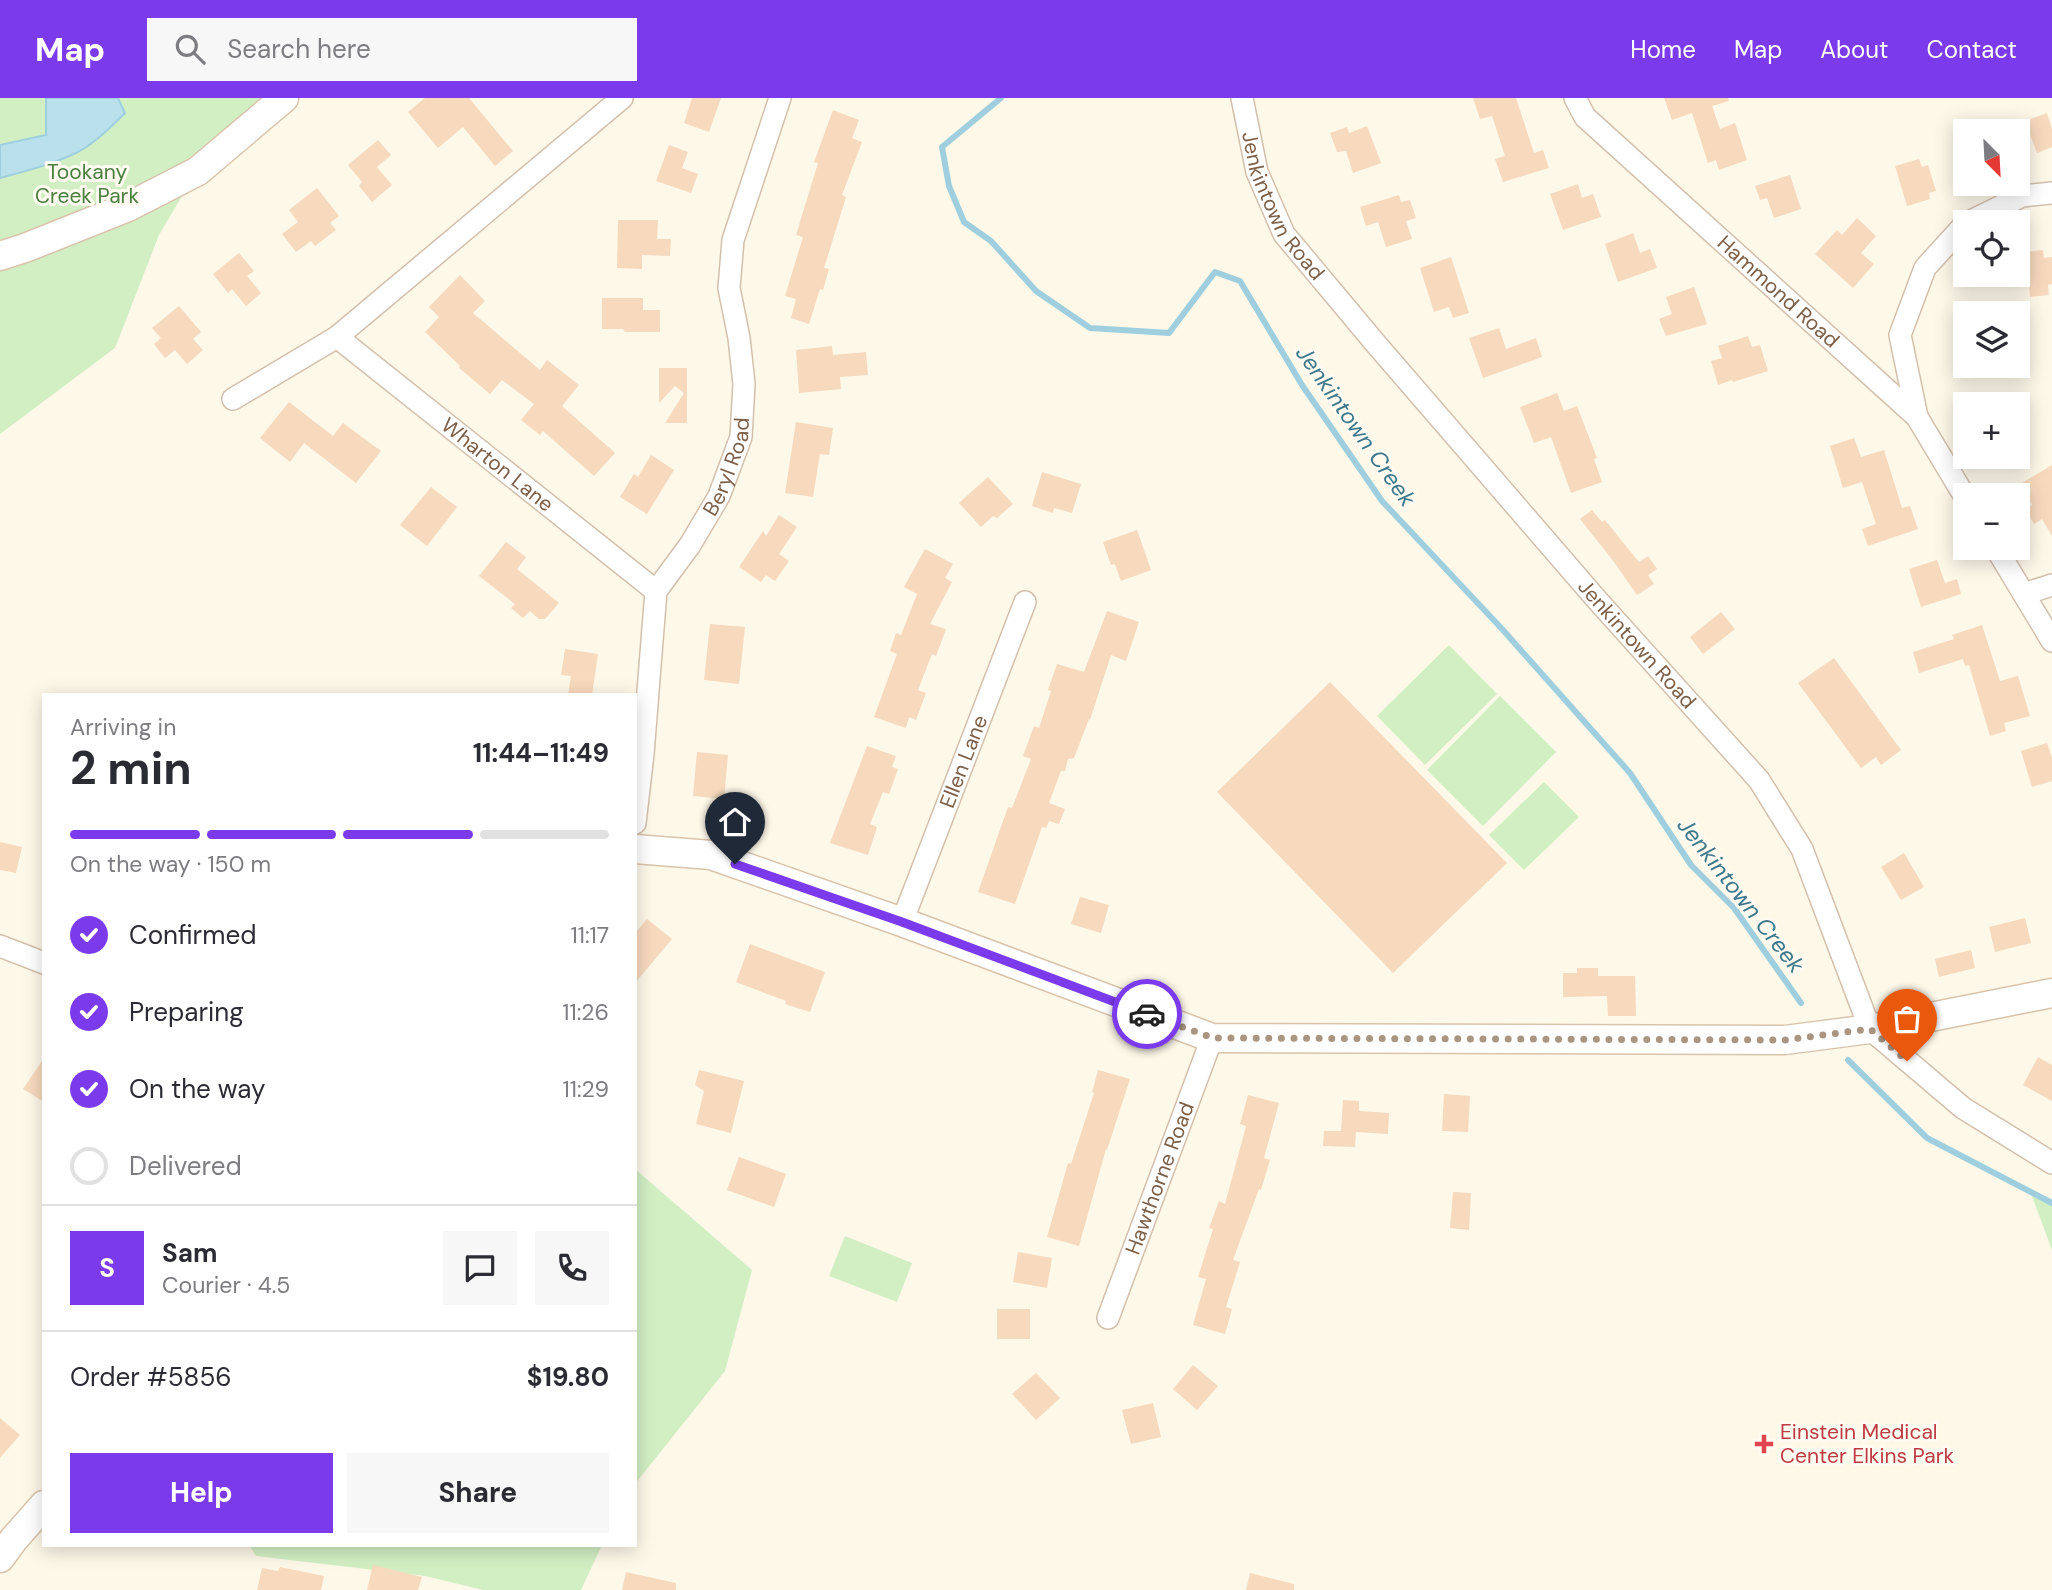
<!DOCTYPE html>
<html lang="en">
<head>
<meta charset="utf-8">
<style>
  body { margin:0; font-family:"DM Sans",sans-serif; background:#f7f7f7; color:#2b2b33; height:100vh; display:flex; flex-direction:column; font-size:26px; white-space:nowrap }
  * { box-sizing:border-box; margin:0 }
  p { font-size:23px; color:#7c7c81 }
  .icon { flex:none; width:38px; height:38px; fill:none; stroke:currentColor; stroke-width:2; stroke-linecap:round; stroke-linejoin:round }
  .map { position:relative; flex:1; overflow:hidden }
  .sheet { position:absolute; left:42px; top:595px; width:595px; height:854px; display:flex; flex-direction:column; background:#fff; border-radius:0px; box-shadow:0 4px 18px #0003 }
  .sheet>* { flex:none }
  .needle { width:46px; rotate:156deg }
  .tools { position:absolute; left:1953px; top:21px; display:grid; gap:14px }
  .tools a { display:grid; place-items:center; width:77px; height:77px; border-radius:0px; background:#fff; box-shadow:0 4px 18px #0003; font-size:35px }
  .pin { position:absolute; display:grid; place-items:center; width:60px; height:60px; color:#fff; margin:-72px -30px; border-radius:50% 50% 50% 0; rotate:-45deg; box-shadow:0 0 7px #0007 }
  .pin .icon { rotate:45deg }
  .courier { position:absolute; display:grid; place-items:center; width:70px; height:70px; margin:-35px; border:5px solid #7c3aed; border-radius:50%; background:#fff; color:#222; box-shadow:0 2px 9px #0007 }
  .overview em { font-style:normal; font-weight:700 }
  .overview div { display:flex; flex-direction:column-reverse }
  .overview { display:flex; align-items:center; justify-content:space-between; height:119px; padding:0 28px }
  h1 { font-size:46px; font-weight:700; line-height:52px }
  .bar { display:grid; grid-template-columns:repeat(4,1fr); gap:10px 7px; align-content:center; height:84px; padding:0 28px }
  .bar i { height:9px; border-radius:5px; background:#e1e1e2 }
  .bar .on { background:#7c3aed }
  .bar p { grid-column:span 4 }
  .line { display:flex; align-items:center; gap:18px; padding:0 28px; border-top:2px solid #e1e1e2 }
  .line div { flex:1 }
  .round { display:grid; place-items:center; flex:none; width:74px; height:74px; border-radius:0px; background:#f7f7f7 }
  ol { padding:0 28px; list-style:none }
  li { display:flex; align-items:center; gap:21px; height:77px }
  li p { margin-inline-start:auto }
  li .icon { padding:7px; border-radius:50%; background:#7c3aed; color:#fff; stroke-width:4 }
  li:last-child { color:#7c7c81 }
  li i { width:38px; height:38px; border:4px solid #e1e1e2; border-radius:50% }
  .primary-button { display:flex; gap:14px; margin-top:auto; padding:14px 28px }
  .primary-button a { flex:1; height:80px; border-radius:0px; background:#7c3aed; color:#fff; font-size:28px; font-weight:700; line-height:80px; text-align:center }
  .primary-button a+a { background:#f7f7f7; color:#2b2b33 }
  header { display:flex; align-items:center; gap:42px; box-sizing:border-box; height:98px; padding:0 35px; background:#7c3aed; color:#fff }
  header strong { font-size:33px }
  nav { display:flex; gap:38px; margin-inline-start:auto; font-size:24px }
  .search { width:490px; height:63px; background:#f7f7f7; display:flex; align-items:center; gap:18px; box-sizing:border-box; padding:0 24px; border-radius:0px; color:#7c7c81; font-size:26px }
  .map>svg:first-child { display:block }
  .green { fill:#d2efc4 }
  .water { fill:#bae0eb; stroke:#9fcfde; stroke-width:2 }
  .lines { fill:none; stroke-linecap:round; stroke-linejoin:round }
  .stream { stroke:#9fcfde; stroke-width:6 }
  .building { fill:#f7d9bd }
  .street-casing { stroke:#d3c0ac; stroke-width:24 }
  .secondary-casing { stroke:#d9c3ab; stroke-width:31 }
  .street { stroke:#fff; stroke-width:21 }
  .secondary { stroke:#fff; stroke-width:28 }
  .done { stroke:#aa9580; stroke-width:7; stroke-dasharray:0 12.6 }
  .route { stroke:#7c3aed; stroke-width:9 }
  .health-dot { fill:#e0444e; stroke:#fffbf1; stroke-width:2.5 }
  .labels { text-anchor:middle; stroke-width:6; stroke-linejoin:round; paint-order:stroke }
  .park-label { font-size:21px; fill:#4a7e3c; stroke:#fffbf1 }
  .street-label { font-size:21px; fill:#7d5f48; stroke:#fffbf1 }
  .health-label { font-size:21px; fill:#be3a42; stroke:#fffbf1; text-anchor:start }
  .water-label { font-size:23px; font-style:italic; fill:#3c778b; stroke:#fffbf1 }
</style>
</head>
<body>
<header>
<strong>Map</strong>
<div class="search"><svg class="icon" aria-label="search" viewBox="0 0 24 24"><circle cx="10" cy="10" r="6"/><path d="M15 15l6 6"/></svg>Search here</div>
<nav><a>Home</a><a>Map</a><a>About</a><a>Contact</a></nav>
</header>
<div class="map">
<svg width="2052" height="1492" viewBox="0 0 2052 1492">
  <rect width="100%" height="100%" fill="#fef8e9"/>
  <g class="green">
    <path d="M0,0H263L217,39L159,137L115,250L0,336Z"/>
    <path d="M1449,547L1497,596L1425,667L1377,618Z"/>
    <path d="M1500,598L1556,654L1483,728L1427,672Z"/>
    <path d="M1544,684L1579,719L1524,772L1489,737Z"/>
    <path d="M635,1071L752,1172L725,1273L635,1386Z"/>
    <path d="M2030,1093L2052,1107V1152Z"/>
    <path d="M845,1138L912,1165L897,1204L829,1178Z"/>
    <path d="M249,1447H602L581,1492H483L425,1478L256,1458Z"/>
  </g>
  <path class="water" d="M46,0H118L125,15C111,29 96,44 78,54C54,66 26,73 0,80V47L46,37Z"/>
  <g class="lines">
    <g class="stream">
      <path d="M1001,0L942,49L949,88L964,124L991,143L1036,193L1090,230L1169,235L1215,174L1240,183L1302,287L1382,403L1503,532L1630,675L1691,767L1734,810L1801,905"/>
      <path d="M1848,962L1927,1040L2052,1105"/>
    </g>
  </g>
  <g class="building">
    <path d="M425,0H469L513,53L495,68L463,29L438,50L408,14Z"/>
    <path d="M692,0H721L709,34L684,25Z"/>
    <path d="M1473,0H1516L1534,55L1543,52L1549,70L1503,84L1495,61L1505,58L1492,18L1480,21Z"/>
    <path d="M1664,0H1728L1729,3L1712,8L1720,31L1735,25L1747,62L1719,72L1716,62L1708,65L1692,15L1672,22Z"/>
    <path d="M833,12L859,22L852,40L862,44L842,97L846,99L824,170L829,171L823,192L820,191L809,226L791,220L796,201L785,198L803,139L796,137L818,65L814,64Z"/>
    <path d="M2047,15L2052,31V49L2037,55L2025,23Z"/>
    <path d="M1367,28L1381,65L1353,75L1346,53L1337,54L1330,35L1347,29L1349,35Z"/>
    <path d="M378,42L391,57L377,69L392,87L372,104L359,88L362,84L348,67Z"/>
    <path d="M669,47L688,54L682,70L698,76L691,95L656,83Z"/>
    <path d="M1919,61L1922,69L1928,67L1936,93L1929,95L1930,101L1907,108L1895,68Z"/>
    <path d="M1790,77L1801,111L1774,120L1767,100L1760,102L1755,88Z"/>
    <path d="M1578,86L1582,100L1593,96L1601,119L1563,132L1550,96Z"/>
    <path d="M317,90L339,118L330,125L336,132L315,148L311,143L296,154L282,136L298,124L289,112Z"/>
    <path d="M1399,97L1401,104L1410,102L1416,120L1406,123L1412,141L1386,149L1378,124L1366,128L1360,109Z"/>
    <path d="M1857,120L1876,138L1861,155L1874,166L1853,190L1815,156L1837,132L1842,137Z"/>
    <path d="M618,122H658L657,141H671L670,158L642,157V171L617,170Z"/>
    <path d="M1633,135L1640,155L1650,151L1657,170L1618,184L1605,146Z"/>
    <path d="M2043,152L2044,160L2052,159V186L2048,187L2049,197L2030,199L2026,154Z"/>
    <path d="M239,155L254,173L247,178L261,195L246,208L232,191L228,195L213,176Z"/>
    <path d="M1451,159L1469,215L1453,220L1449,209L1434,214L1420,170Z"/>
    <path d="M460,177L485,203L473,215L540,272L547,262L579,287L562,308L615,355L594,378L543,333L540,337L521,322L534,306L502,282L490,296L459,270L460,268L425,234L439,219L429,209Z"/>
    <path d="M1694,189L1707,226L1666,238L1659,221L1672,216L1666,199Z"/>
    <path d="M602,200H643V212H660V234H625L623,231H602Z"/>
    <path d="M179,208L201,234L193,241L203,252L187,266L175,252L165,260L154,246L161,240L152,230Z"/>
    <path d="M1499,230L1506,251L1536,240L1542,259L1483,280L1469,240Z"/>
    <path d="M1748,238L1752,249L1760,247L1768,273L1733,284L1732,282L1718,287L1711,263L1722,260L1718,248Z"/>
    <path d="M832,248L833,257L866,254L868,277L840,279L841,291L799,295L796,252Z"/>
    <path d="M659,270H687V325H665L684,295L675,288L659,305Z"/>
    <path d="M1557,295L1564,313L1577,308L1597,360L1594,361L1602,384L1571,395L1551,339L1534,345L1520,309Z"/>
    <path d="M289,304L333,338L343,325L381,353L356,385L304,345L290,364L260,340Z"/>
    <path d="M796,324L833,330L829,357L820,356L813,399L785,395Z"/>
    <path d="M1854,340L1861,359L1884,352L1902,410L1910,408L1918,431L1868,448L1862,431L1876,426L1862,384L1843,390L1830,348Z"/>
    <path d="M651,357L674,372L647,416L620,399L634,376L638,379Z"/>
    <path d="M2052,367V438L2042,421L2034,426L2025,411L2032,407L2020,386Z"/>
    <path d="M1042,374L1081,386L1072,415L1054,410L1053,415L1032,408Z"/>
    <path d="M988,379L1013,406L997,420L993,418L981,429L959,405Z"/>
    <path d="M431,389L457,409L427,448L400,427Z"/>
    <path d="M1592,412L1602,424L1605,422L1639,464L1648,458L1657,471L1648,477L1654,486L1637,497L1614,464L1580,421Z"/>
    <path d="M779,417L797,429L779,456L789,463L775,483L766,477L761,484L739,469L763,433L766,438Z"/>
    <path d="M1137,432L1151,472L1121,483L1115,466L1111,467L1103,444Z"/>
    <path d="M506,444L526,459L517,471L559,505L545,521H539L530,513L523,520L511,510L515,506L479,478Z"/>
    <path d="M925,451L953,466L945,480L952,484L930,526L946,531L936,558L932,556L918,592L926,595L916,622L909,619L906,630L874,619L897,556L890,553L896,535L901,537L917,496L904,489Z"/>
    <path d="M1937,462L1945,485L1957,481L1961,496L1921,509L1909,471Z"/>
    <path d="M1107,513L1139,524L1126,563L1111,557L1090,622L1089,621L1074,660L1068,661L1065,673H1061L1049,705L1065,711L1059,726L1049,723L1046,730L1042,729L1015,806L978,794L1008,709L1012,710L1031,661L1023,658L1034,628L1039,630L1051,593L1048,592L1057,566L1084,574Z"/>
    <path d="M1721,514L1735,531L1703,556L1690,539Z"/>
    <path d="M710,526L745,529L739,586L704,582Z"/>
    <path d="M1982,527L2000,583L2018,578L2030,618L2004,625L2006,633L1990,638L1969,567L1965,568L1963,561L1919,575L1913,554L1954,541L1952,537Z"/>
    <path d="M565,551L598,556L592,597H568L571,578L561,577Z"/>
    <path d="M1834,560L1901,652L1881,667L1876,659L1861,670L1798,585Z"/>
    <path d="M1330,584L1507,765L1393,875L1217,694Z"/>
    <path d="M2047,645L2052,660V683L2032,689L2021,653Z"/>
    <path d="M867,648L896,658L892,669L898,671L889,696L883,694L870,726L877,729L868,757L830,745Z"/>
    <path d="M697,654L728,657L724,701L693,698Z"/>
    <path d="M0,744L22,749L16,775L0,772Z"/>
    <path d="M1904,755L1924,789L1901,802L1881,769Z"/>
    <path d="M1080,799L1109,807L1101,835L1071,826Z"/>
    <path d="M2025,820L2031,845L1995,854L1989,829Z"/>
    <path d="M647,821L672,841L635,885V835Z"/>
    <path d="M750,846L825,874L810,914L785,906L786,903L736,884Z"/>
    <path d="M1971,852L1975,870L1939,879L1935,861Z"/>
    <path d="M1577,870H1598V878H1635L1636,918H1608L1607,898L1563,899V875H1577Z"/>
    <path d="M2038,959L2052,967V1003L2023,987Z"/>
    <path d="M44,960V1004L23,991Z"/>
    <path d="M699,972L744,983L731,1035L696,1026L704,993L695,987Z"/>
    <path d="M1098,972L1130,981L1107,1052L1106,1051L1079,1148L1047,1139L1068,1065L1071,1066L1094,995L1092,994Z"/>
    <path d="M1444,996L1470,998L1468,1034L1442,1033Z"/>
    <path d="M1248,997L1279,1005L1264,1060L1270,1062L1261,1092L1259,1091L1233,1162L1240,1164L1226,1209L1232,1211L1225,1236L1193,1227L1206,1181L1198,1179L1213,1131L1209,1130L1219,1103L1225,1106L1246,1028L1240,1026Z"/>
    <path d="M1343,1002L1359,1003V1013L1389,1015L1388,1036L1356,1034L1355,1049L1323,1048L1324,1033H1341Z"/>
    <path d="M739,1059L786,1076L774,1109L727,1092Z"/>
    <path d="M1453,1094L1471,1095L1469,1132L1450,1130Z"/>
    <path d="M1018,1154L1052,1160L1047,1190L1013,1184Z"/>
    <rect x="997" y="1211" width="33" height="30"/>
    <path d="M1193,1267L1218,1288L1197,1312L1173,1291Z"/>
    <path d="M1036,1275L1060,1300L1036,1322L1012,1296Z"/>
    <path d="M1153,1305L1161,1339L1131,1346L1122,1312Z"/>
    <path d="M0,1320L20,1337L0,1360Z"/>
    <path d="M373,1467L422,1479L418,1492H367Z"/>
    <path d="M280,1469L324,1478L321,1492H257L262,1470L278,1473Z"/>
    <path d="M626,1474L676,1485V1492H622Z"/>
    <path d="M1250,1475L1294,1486V1492H1246Z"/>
  </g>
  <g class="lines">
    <g class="street-casing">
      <g id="street">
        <path id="s1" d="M1242,0L1257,74L1284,136L1376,246L1598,503L1759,682L1802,751L1870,931L1963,1010L2052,1065"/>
        <path id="s2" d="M1575,0L1585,19L1917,319L1965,399"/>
        <path d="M1969,124L2022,98L2052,95"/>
        <path id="s3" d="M337,239L656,493"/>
        <path d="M233,301L337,239L622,0"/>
        <path d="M1917,319L1900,237L1925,170L1965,126"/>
        <path d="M1996,450L2052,543"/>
        <path d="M2024,496L2052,487"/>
        <path id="s4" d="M635,725L643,656L656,493L690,447L719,398L741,339L744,286L739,240L729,190L733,142L780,0"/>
        <path id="s5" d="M902,824L1025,504"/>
        <path d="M0,848L44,865"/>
        <path id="s6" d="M1108,1220L1212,940"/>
      </g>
    </g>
    <g class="secondary-casing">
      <g id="secondary">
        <path d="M0,158L25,150L128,109L198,73L284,0"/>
        <path d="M635,751L711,757L902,824L1212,940L1785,942L1870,931L2052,895"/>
        <path d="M0,1460L14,1441L44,1407"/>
      </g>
    </g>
    <use href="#street" class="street"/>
    <use href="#secondary" class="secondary"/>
  </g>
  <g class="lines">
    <path class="done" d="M1147,916L1213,940L1785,942L1870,931L1907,963"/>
    <path class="route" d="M735,766L902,824L1147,916"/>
  </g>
  <path class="health-dot" d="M1760.5 1335.5h7v7h7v7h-7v7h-7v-7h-7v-7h7z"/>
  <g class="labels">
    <g class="park-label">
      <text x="87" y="81">Tookany<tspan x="87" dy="24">Creek Park</tspan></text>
    </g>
    <g class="street-label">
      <text dy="7" stroke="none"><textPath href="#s1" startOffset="117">Jenkintown Road</textPath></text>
      <text dy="7" stroke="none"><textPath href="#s2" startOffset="282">Hammond Road</textPath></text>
      <text dy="7" stroke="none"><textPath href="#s3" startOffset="205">Wharton Lane</textPath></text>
      <text dy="7" stroke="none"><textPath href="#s4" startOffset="378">Beryl Road</textPath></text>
      <text dy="7" stroke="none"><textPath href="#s1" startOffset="684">Jenkintown Road</textPath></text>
      <text dy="7" stroke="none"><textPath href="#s5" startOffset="172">Ellen Lane</textPath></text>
      <text dy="7" stroke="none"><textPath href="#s6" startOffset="149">Hawthorne Road</textPath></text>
    </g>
    <g class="health-label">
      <text x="1780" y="1341">Einstein Medical<tspan x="1780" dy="24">Center Elkins Park</tspan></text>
    </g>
    <g class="water-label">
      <text transform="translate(1356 328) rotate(55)" y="8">Jenkintown Creek</text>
      <text transform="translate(1741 797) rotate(52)" y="8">Jenkintown Creek</text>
    </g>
  </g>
</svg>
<div class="tools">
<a><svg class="needle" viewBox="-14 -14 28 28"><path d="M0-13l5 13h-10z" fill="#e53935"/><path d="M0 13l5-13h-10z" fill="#7c7c81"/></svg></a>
<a><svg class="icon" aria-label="locate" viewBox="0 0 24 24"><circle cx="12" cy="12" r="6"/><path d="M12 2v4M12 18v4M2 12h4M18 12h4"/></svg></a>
<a><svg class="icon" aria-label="layers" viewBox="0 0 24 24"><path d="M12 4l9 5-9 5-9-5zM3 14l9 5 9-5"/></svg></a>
<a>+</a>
<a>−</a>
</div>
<div class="pin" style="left:1907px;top:963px;background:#ea580c"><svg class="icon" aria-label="bag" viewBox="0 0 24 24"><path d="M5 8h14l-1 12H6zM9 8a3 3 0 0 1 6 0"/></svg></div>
<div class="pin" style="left:735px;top:766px;background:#1f2937"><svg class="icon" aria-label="home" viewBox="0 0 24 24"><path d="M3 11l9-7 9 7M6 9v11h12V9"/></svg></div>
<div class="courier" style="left:1147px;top:916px"><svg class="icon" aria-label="car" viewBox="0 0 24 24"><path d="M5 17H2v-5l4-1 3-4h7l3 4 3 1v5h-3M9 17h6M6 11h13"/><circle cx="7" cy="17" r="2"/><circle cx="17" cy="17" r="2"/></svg></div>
<section class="sheet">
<div class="overview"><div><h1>2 min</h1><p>Arriving in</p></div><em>11:44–11:49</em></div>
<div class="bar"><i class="on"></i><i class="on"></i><i class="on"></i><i></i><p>On the way · 150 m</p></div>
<ol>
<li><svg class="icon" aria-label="check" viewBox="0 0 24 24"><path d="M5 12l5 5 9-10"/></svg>Confirmed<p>11:17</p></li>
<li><svg class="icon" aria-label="check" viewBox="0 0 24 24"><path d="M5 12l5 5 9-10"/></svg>Preparing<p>11:26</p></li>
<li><svg class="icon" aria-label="check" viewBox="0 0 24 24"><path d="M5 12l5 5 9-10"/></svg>On the way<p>11:29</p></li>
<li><i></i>Delivered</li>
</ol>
<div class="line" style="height:126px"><b class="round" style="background:#7c3aed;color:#fff">S</b><div><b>Sam</b><p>Courier · 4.5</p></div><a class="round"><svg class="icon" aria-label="chat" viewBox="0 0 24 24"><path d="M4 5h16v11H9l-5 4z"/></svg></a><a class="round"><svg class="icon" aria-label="phone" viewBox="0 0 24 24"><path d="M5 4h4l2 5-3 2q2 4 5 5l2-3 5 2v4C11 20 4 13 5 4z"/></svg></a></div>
<div class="line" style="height:91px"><div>Order #5856</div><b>$19.80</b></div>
<div class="primary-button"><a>Help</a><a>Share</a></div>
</section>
</div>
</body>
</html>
